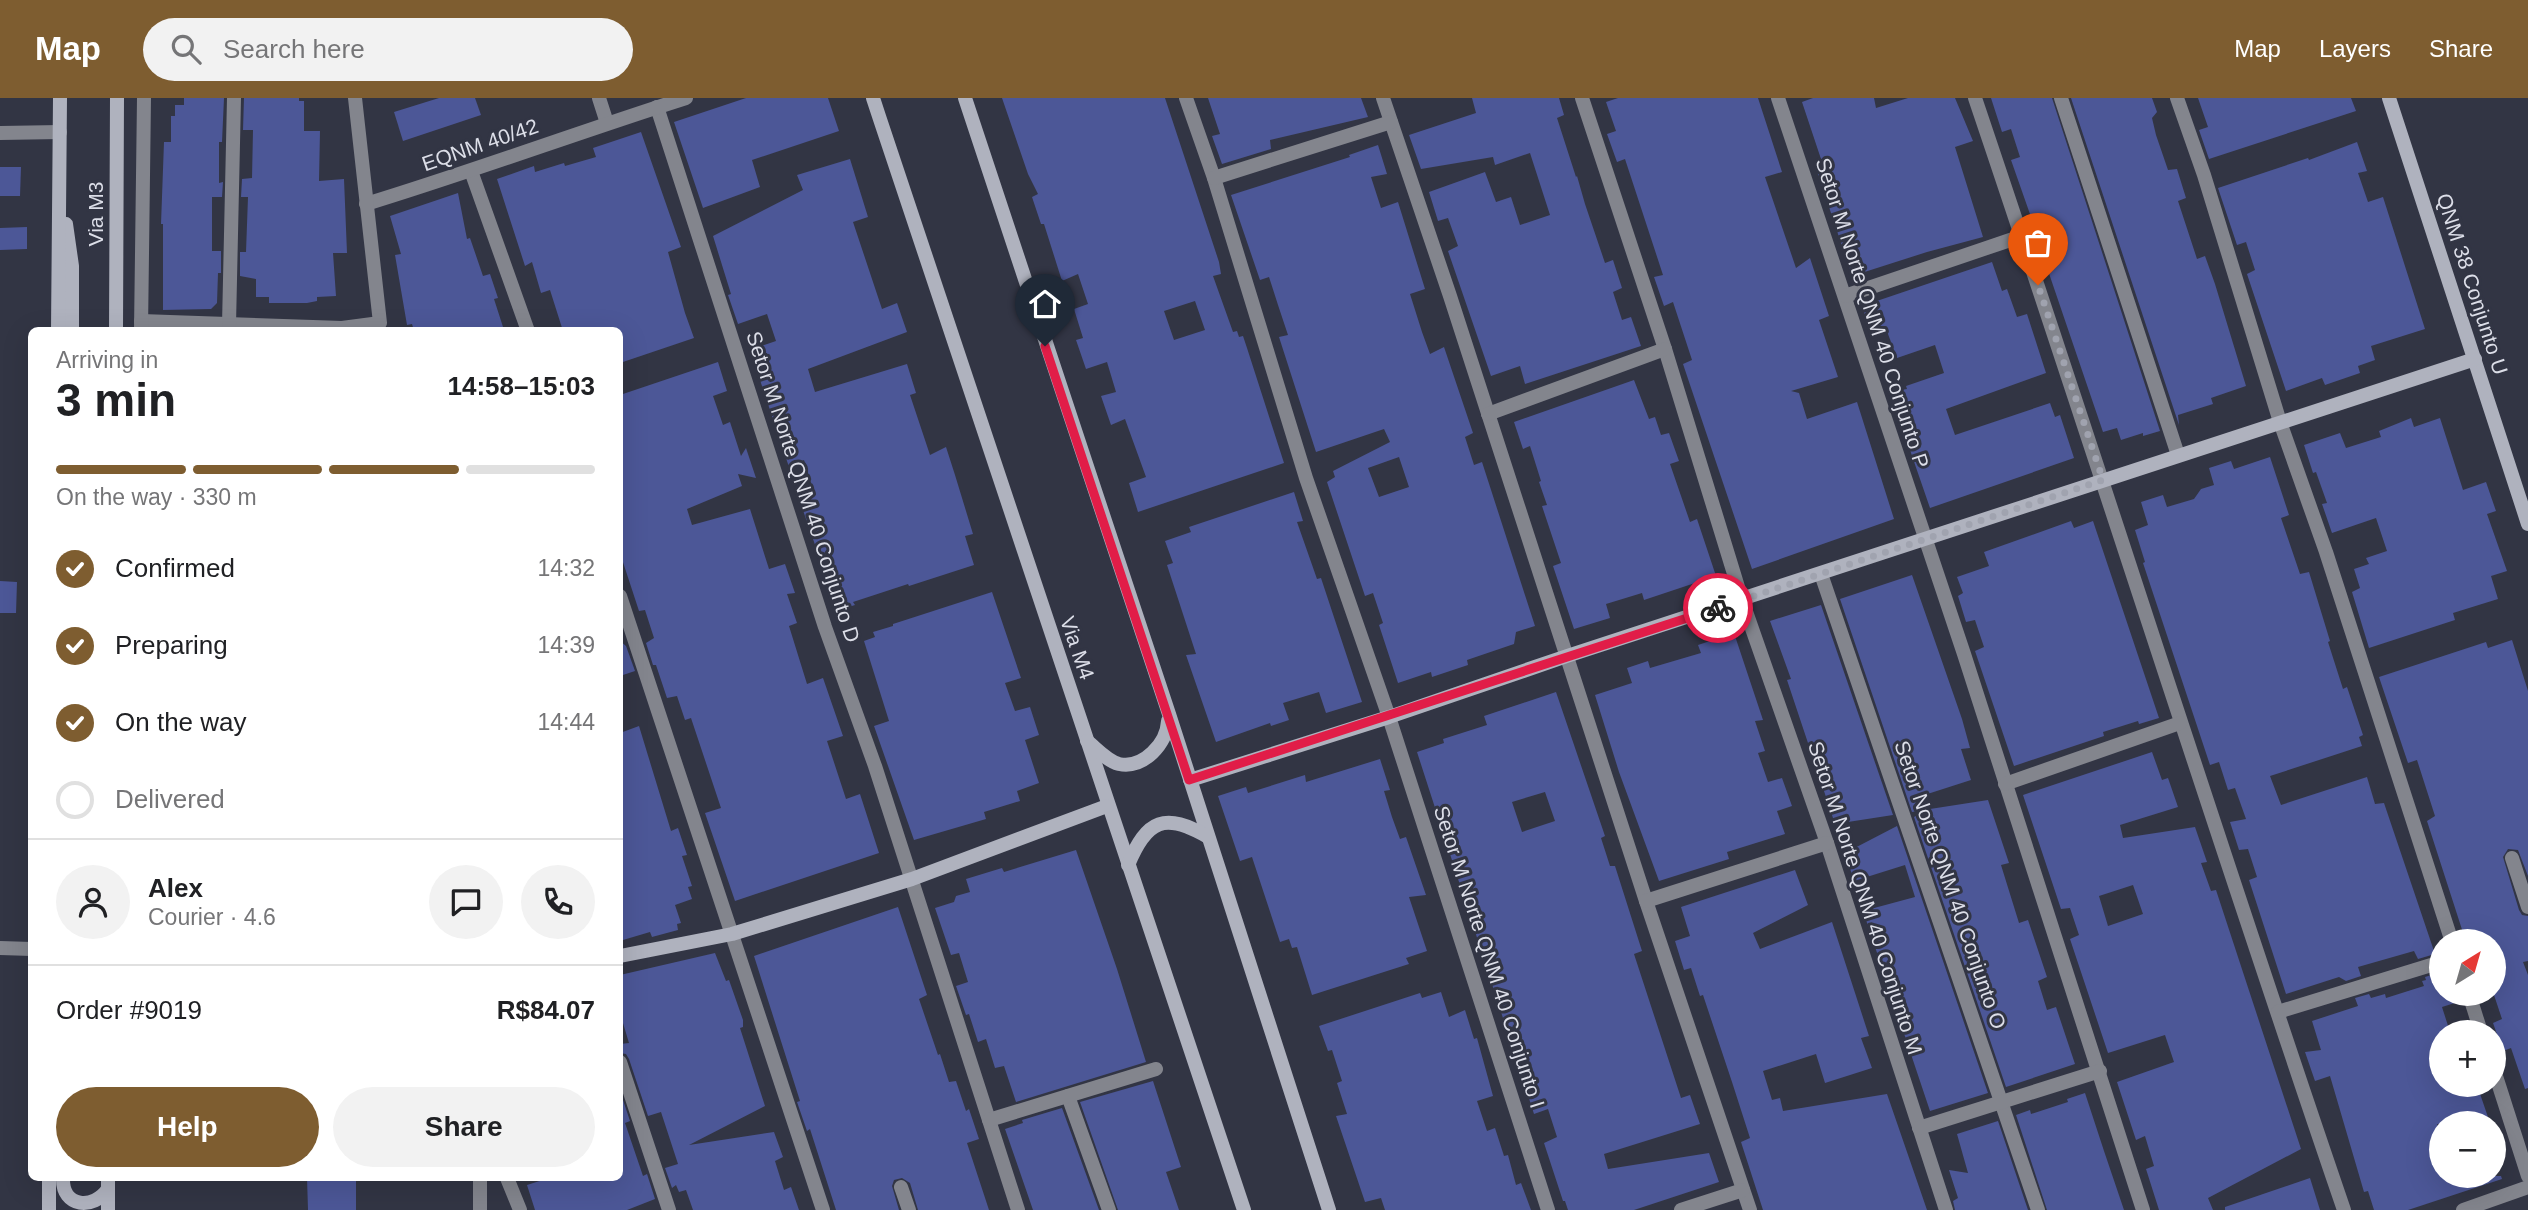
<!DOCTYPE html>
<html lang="en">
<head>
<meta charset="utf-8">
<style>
  body { margin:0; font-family:Helvetica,sans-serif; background:#f2f2f2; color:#202124; height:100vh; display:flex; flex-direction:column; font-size:26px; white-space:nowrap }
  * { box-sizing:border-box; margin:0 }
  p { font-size:23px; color:#757577 }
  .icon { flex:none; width:38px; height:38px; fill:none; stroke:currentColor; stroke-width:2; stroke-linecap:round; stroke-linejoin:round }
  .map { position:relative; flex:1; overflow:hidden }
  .sheet { position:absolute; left:28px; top:229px; width:595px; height:854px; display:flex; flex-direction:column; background:#fff; border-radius:10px; box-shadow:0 7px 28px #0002 }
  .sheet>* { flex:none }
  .needle { width:46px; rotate:37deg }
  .controls { position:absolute; left:2429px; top:831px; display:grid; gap:14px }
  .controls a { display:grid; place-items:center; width:77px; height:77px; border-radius:50%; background:#fff; box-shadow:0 7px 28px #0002; font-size:35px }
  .pin { position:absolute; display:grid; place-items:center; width:60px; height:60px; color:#fff; margin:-72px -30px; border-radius:50% 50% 50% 0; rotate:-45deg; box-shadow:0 0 7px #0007 }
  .pin .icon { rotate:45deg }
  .courier { position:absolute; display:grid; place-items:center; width:70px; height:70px; margin:-35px; border:5px solid #e11d48; border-radius:50%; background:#fff; color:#222; box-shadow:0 2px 9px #0007 }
  .overview em { font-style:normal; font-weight:700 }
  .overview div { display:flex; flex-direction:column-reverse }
  .overview { display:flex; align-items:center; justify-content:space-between; height:119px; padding:0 28px }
  h1 { font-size:46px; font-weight:700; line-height:52px }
  .bar { display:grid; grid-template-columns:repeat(4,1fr); gap:10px 7px; align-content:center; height:84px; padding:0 28px }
  .bar i { height:9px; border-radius:5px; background:#e0e0e0 }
  .bar .current { background:#7e5d30 }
  .bar p { grid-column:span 4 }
  .line { display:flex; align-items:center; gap:18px; padding:0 28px; border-top:2px solid #e0e0e0 }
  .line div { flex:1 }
  .round { display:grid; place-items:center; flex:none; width:74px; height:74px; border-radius:37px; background:#f2f2f2 }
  ol { padding:0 28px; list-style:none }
  li { display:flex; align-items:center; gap:21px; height:77px }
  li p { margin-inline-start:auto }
  li .icon { padding:7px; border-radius:50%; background:#7e5d30; color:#fff; stroke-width:4 }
  li:last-child { color:#757577 }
  li i { width:38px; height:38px; border:4px solid #e0e0e0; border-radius:50% }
  .cta { display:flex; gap:14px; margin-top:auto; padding:14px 28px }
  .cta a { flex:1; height:80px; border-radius:42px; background:#7e5d30; color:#fff; font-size:28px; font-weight:700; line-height:80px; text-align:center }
  .cta a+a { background:#f2f2f2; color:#202124 }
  header { display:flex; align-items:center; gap:42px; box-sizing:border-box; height:98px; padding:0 35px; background:#7e5d30; color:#fff }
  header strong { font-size:33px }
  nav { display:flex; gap:38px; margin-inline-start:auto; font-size:24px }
  .search { width:490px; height:63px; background:#f2f2f2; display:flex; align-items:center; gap:18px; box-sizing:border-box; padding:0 24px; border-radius:38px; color:#757577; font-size:26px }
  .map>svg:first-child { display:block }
  .building { fill:#4c5797; fill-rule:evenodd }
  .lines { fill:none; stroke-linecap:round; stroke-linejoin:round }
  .street { stroke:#83858d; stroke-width:14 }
  .secondary { stroke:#afb2be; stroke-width:14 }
  .done { stroke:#a0a3af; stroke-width:7; stroke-dasharray:0 12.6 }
  .route { stroke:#e11d48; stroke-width:9 }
  .labels { text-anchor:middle; stroke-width:6; stroke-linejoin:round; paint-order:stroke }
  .street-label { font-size:21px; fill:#dcdee8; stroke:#323544 }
</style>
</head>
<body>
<header>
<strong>Map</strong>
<div class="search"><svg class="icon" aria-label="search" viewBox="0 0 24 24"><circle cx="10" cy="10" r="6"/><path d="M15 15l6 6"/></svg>Search here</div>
<nav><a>Map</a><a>Layers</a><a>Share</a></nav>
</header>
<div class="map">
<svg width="2528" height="1112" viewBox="0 0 2528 1112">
  <rect width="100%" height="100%" fill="#323544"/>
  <g class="building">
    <path d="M184,0H224L222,44H219V85L223,84L222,99H212V153H221V175H218L217,205L211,211L163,212V126H161L164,44H171V18H175V7H184Z"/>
    <path d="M244,0H299V3H304V33H320L319,83L344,81L347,155H333L336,198L317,199V203L307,205H269V199H256V181L240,178V154H246L248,99H241L242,81L252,80L253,32H243Z"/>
    <path d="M439,0H475L481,17L403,43L394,14Z"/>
    <path d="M746,0H828L839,33L752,62L760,89L703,110L674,24Z"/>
    <path d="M1002,0H1165L1219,164L1221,176L1213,178L1233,234L1237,233L1239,239L1243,238L1247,250L1284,365L1138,414L1129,385L1146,379L1125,321L1111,327L1101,298L1116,294L1107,264L1086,271L1076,242L1083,240L1074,211L1088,206L1078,176L1062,183L1044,126H1041L1032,99L1038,96L1028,76ZM1195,203L1205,232L1174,242L1164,213Z"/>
    <path d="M1208,0H1361L1368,19L1270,42L1271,51L1222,66L1212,38L1220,36Z"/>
    <path d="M1472,0H1559L1564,17L1557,20L1576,79L1577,78L1585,106L1605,165L1613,162L1622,190L1613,194L1622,222L1631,219L1641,248L1525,286L1520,268L1491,278L1448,153L1458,148L1448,120L1438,123L1429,94L1485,74L1496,104L1511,99L1520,127L1550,117L1530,55L1495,67L1493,59L1421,71L1409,37L1476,15Z"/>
    <path d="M1618,0H1758L1782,74L1765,79L1796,170L1810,160L1829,218L1819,222L1838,279L1791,293L1799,295L1807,321L1857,304L1894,421L1752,471L1683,266L1692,262L1673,204L1664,208L1654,179L1663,177L1625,61L1617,64L1607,36L1616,33L1606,4Z"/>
    <path d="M1813,0H1874L1876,10L1908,0H1955L1973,43L1955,49L1983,139L1927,154L1852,178L1816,70L1823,67L1802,4Z"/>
    <path d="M1991,0H2052L2160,333L2143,338V335L2121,342L2117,330L2103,334L2040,149L2052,144L2044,117L2031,119L2011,62L2020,59L2011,31L2002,34Z"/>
    <path d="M2071,0H2152L2157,14L2152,20L2156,37L2168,72L2177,71L2186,100L2178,103L2197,161L2205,158L2215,186L2246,288L2211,300L2213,306L2178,317L2179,327Z"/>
    <path d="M2198,0H2351L2356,13L2209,61L2199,32L2208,29Z"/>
    <path d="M641,34L681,149L668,154L685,215L694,240L620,265V233H563L550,192L541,195L532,164L525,168L497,81L534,68L535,74L564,65L565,68L596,59L593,50Z"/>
    <path d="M2357,44L2367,73L2358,75L2368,104L2383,99L2425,231L2371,248L2375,262L2358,268L2360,275L2325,287L2322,280L2286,293L2247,176L2255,172L2246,144L2237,147L2218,90L2308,60L2309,62Z"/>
    <path d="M1378,47L1387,76L1371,79L1381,110L1398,104L1425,191L1410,196L1422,234L1430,256L1444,249L1473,335L1465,339L1474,367L1482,364L1535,528L1516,534L1514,546L1467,562L1468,567L1432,579L1431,574L1398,585L1379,527L1383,525L1373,495L1365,498L1327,384L1335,379L1333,373L1390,344L1384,331L1316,354L1279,239L1288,237L1278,207L1269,179L1260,182L1231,97L1350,59L1349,57ZM1399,359L1409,389L1379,399L1368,370Z"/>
    <path d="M850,61L868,119L853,124L882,211L897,205L907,234L808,271L815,294L907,266L916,295L910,297L930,357L946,349L955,377L973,436L965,438L974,467L909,488L908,486L853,504L855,507L836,513L826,485L828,484L798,398L814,394L804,362L789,369L750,252L776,243L767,216L738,226L728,197L731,196L713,138L803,92L797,77Z"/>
    <path d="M0,69H21L20,98H0Z"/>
    <path d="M458,95L467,141L470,140L483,178L490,176L498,200L494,201L503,229L490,233H414L412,226L407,227L395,157L401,156L390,118Z"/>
    <path d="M27,129V151L0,152V130Z"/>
    <path d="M1992,164L2002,193L2007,191L2017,219L2027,216L2046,275L1946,311L1955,337L2050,305L2055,319L2060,317L2074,360L1930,410L1890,294L1907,291L1906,288L1944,275L1935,247L1897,260L1885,228L1870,232L1862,208Z"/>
    <path d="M718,264L727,293L713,298L723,327L730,324L741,358L746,350L756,380L738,376L742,388L687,411L692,427L750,411L769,471L785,466L795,495L787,496L797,525L789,528L807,586L823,580L843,638L827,643L846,701L860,696L879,755L735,803L705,715L721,710L691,620L685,622L677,598L667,600L656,567H653L646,545L654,540L645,512L639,513L620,455V297Z"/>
    <path d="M1634,282L1649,321L1655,319L1661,337L1669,335L1679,363L1670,366L1690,424L1697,421L1716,478L1644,502L1642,495L1606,506L1610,520L1574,531L1553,468L1561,465L1542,408L1547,407L1539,384L1541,383L1530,348L1523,351L1514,324Z"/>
    <path d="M2411,320L2414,329L2440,320L2463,392L2486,384L2496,413L2487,416L2507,473L2491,478L2498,501L2453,515L2455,522L2369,550L2352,494L2360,490L2354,471L2369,466L2366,460L2387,453L2376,420L2332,435L2322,406L2327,405L2316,374L2313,375L2304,347L2340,335L2346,350L2381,339L2379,333Z"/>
    <path d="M2270,359L2289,417L2281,420L2300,476L2309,474L2330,543L2328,544L2343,591L2347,589L2363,637L2359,639L2362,648L2270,678L2281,707L2367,679L2375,706L2384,705L2435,856L2418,861L2414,853L2358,869L2361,878L2346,883L2339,879L2286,896L2249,782L2257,779L2248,751L2239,752L2230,724L2246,721L2235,690L2228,692L2219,664L2210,667L2143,465L2145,464L2135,432L2148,427L2141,404L2163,397L2167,409L2194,401L2201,391L2214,387L2209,370L2231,363L2234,371Z"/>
    <path d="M1294,394L1303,423L1297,424L1317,481L1321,480L1362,604L1326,615L1319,594L1283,605L1289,622L1271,628L1270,625L1216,644L1186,557L1196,556L1167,467L1173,465L1165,443L1191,434L1189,429Z"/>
    <path d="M2071,423L2074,430L2093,423L2159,620L2139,626L2138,623L2103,634L2104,638L2014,668L1975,553L1984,549L1975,522L1966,524L1958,498L1963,495L1957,479L1989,468L1984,454Z"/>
    <path d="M1912,477L1962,621L1970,650L1961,651L1971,682L1915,700L1918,713L1912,714L1840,501Z"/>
    <path d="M0,483L17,484L16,515H0Z"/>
    <path d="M992,494L1021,580L1005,585L1015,613L1030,609L1039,637L1025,642L1039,685L1017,693L1020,703L984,714L986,721L914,742L874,628L889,623L864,543L875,539L873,534L893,528V526Z"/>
    <path d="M1821,507L1893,717L1835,726L1787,582L1791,581L1770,523Z"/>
    <path d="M1734,535L1763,622L1755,623L1765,653L1758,655L1768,684L1782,680L1792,708L1777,713L1785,736L1727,754L1729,761L1659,783L1619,674L1595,597L1632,585L1627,570L1648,563L1650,570L1701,555L1698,547Z"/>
    <path d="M2512,542L2528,593V778L2518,752L2508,751L2503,759L2519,812L2522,817L2528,818V863L2523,864L2528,877V990L2525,991L2511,950L2503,953L2493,925L2502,921L2494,897V844H2466L2427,723L2435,718L2417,662L2408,665L2379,579L2486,544L2488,550Z"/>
    <path d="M620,543L626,548L635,573L620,578Z"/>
    <path d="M1556,594L1605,738L1601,740L1610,768H1615L1642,853L1634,856L1681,1000L1690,997L1700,1026L1604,1056L1608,1071L1709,1055L1719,1084L1634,1112H1568L1565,1103H1563L1544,1045L1557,1039L1548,1011L1534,1016L1417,654L1444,645L1443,641L1487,627L1484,618ZM1545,694L1555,723L1522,734L1512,704Z"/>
    <path d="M639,628L671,733L678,730L687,757L682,758L692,788L688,789L692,801L675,807L681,825L677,826L678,832L652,839L650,834L623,842L620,831V635Z"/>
    <path d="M2152,654L2162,682L2168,680L2178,709L2120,727L2123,740L2195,729L2207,764L2201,765L2211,793L2216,792L2301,1051L2208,1100L2213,1112H2159L2146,1071L2154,1068L2145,1038L2136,1042L2117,984L2174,964L2165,937L2108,955L2070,841L2079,837L2070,810L2061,811L2023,697ZM2133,787L2143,816L2108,828L2099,798Z"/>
    <path d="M1380,661L1390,692L1384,693L1392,719L1400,741L1406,739L1426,797L1409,799L1427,853L1406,860L1409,866L1312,897L1297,849L1292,850L1289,841L1280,844L1252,759L1240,763L1218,698L1246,689L1248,695L1305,677L1306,684Z"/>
    <path d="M1988,702L2009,765L2001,767L2019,825L2028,822L2047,879L2038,883L2047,912L2056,909L2075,966L2006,989L1914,719L1930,711Z"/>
    <path d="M1897,728L1988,995L1930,1013L1863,813L1915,799L1905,767L1854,783L1845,755Z"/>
    <path d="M1076,752L1117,871L1146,964L1016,1004L1004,968L995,970L986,941L978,944L969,916L966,917L956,888L968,884L959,855L951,857L935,810L954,804L956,798L970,794L966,781L1002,770L1004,774Z"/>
    <path d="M1795,772L1808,807L1753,835L1760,851L1832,824L1869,938L1861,940L1872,970L1825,985L1816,956L1763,973L1772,1002L1780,1000L1783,1013L1887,996L1927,1112H1763L1741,1044L1750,1040L1732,984L1703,897L1700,898L1691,870L1684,872L1675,843L1690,838L1681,809Z"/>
    <path d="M898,809L927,897L919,901L938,957L940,956L949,984L956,983L966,1013L969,1011L979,1041L967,1045L989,1112H918L910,1085L902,1080L894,1082L892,1088L899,1112H836L810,1031L807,1033L797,1004L800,1003L754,858Z"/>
    <path d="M715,855L726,883L729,882L743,922V929L740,930L765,1008L689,1047L774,1034L783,1059L775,1063L784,1092L791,1089L799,1112H693L686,1092L679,1094L676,1087L672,1090L665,1070L678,1066L661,1014L648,1018L629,961L626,956L620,955V946L629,945L620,915V877Z"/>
    <path d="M2441,874V896H2460L2461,903L2442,909L2450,934H2441V987H2477L2489,1022L2479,1026H2437L2441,1039V1078H2501L2502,1081L2408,1112H2374L2368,1093L2364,1094L2330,978L2315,983L2305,954L2321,952L2312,923L2358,908L2355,900L2369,896L2371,900L2385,896L2386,900L2424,888L2422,883L2426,882L2425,879Z"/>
    <path d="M1441,894L1449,919L1465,912L1474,941L1477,940L1493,998L1477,1003L1487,1033L1495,1030L1504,1058L1508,1057L1516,1087L1521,1085L1531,1112H1385L1381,1100L1365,1104L1336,1018L1347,1016L1337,985L1342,983L1332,952L1328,953L1319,928L1420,895L1422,900Z"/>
    <path d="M1153,983L1181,1069L1166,1074L1179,1112H1118L1080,1004Z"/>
    <path d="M620,993L630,1023L625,1025L643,1078L647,1076L655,1101L627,1112H535L527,1087L549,1080H620Z"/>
    <path d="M2085,995L2104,1053L2124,1112H2047L2016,1017L2030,1012L2031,1016L2068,1004L2067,1001Z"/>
    <path d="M1062,1010L1099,1112H1033L1005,1031L1023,1025L1022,1022Z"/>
    <path d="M1998,1023L2028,1112H1955L1953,1103L1958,1100L1949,1072L1968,1075L1957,1036Z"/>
    <path d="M307,1080H356V1112H308Z"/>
    <path d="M2310,1080L2320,1112H2225V1109Z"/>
  </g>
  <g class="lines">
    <g class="street">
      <path d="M599,0L607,25"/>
      <path d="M1186,0L1214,80L1306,380L1389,619L1548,1112"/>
      <path d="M1383,0L1450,198L1646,803L1750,1112"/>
      <path d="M1582,0L1665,251L1742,502L1827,745L1946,1112"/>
      <path d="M1778,0L1964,556L2143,1112"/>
      <path d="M1975,0C2100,370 2217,742 2344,1112"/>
      <path d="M2061,0L2178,357"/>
      <path d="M2177,0L2204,77L2280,324L2326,454L2452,844"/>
      <path d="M657,9L825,529L875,668L1018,1112"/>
      <path d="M0,35L60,34"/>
      <path d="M471,73L528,233"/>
      <path d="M1214,80L1391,24"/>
      <path d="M366,106C474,73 579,34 686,0"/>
      <path d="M1845,198L2022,138"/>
      <path d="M141,223L342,230L380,225L355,0"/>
      <path d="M229,227L234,0"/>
      <path d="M141,233L144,0"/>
      <path d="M1488,316L1665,251"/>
      <path d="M1821,476L2038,1112"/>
      <path d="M620,498L823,1112"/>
      <path d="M2005,686L2180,625"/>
      <path d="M2512,760L2528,809"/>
      <path d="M1646,803L1827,745"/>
      <path d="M0,850L32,851"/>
      <path d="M2469,896L2481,934"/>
      <path d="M2278,914L2441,864"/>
      <path d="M620,964L669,1112"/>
      <path d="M2494,972L2528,1078"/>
      <path d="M1068,998L1109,1112"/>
      <path d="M989,1022L1156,971"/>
      <path d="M1919,1030L2100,973"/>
      <path d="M507,1080L520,1112"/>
      <path d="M901,1089L909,1112"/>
      <path d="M480,1112V1080"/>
      <path d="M1681,1112L1743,1092"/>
      <path d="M2463,1112L2528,1089"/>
    </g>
    <g class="secondary">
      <path d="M873,0C995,371 1120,741 1244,1112"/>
      <path d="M965,0L1169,616L1329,1112"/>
      <path d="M2389,0L2528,426"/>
      <path d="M66,126L72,168V233"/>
      <path d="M58,233L60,0"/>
      <path d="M116,233L117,0"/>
      <path d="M1087,643C1096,650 1107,663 1119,666C1144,671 1167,645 1168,623"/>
      <path d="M1190,682L1389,619L1567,558L2475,261"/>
      <path d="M1128,767C1147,721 1165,714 1208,739"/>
      <path d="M620,858L732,836L912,781L1107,708"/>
      <path d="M63,1080C62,1110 94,1112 108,1091"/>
      <path d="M49,1112V1080"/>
      <path d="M108,1112V1080"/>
    </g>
  </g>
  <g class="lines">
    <path class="done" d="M1718,510L2103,382L2038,187"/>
    <path class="route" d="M1045,248L1189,682L1718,510"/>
  </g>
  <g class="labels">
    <g class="street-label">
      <text transform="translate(480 47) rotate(-19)" y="7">EQNM 40/42</text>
      <text transform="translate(96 116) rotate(-90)" y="7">Via M3</text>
      <text transform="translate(2472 186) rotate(72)" y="7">QNM 38 Conjunto U</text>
      <text transform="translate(1872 215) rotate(72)" y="7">Setor M Norte QNM 40 Conjunto P</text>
      <text transform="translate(803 389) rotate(72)" y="7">Setor M Norte QNM 40 Conjunto D</text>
      <text transform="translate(1077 550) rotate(71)" y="7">Via M4</text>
      <text transform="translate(1950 787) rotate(71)" y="7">Setor Norte QNM 40 Conjunto O</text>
      <text transform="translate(1865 800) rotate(72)" y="7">Setor M Norte QNM 40 Conjunto M</text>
      <text transform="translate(1489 859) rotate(72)" y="7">Setor M Norte QNM 40 Conjunto I</text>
    </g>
  </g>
</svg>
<div class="controls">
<a><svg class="needle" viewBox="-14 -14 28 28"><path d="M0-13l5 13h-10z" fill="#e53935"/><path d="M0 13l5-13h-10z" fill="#757577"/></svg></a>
<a>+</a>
<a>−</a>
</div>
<div class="pin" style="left:2038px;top:187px;background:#ea580c"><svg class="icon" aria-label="bag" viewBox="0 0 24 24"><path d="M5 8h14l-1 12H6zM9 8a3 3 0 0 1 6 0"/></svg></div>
<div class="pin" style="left:1045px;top:248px;background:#1f2937"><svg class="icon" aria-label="home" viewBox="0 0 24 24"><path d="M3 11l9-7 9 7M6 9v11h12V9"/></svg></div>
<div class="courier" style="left:1718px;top:510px"><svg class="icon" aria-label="bike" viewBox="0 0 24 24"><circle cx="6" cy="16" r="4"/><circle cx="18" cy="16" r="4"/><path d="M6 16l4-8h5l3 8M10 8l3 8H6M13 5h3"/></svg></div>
<section class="sheet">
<div class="overview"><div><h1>3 min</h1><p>Arriving in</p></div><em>14:58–15:03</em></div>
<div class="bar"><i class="current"></i><i class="current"></i><i class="current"></i><i></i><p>On the way · 330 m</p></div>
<ol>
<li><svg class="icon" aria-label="check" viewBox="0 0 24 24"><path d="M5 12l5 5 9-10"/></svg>Confirmed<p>14:32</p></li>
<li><svg class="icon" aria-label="check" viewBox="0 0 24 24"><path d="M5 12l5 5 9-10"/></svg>Preparing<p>14:39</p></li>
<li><svg class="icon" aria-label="check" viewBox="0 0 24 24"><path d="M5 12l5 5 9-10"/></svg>On the way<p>14:44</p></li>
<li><i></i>Delivered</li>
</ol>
<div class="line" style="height:126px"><a class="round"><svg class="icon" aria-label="person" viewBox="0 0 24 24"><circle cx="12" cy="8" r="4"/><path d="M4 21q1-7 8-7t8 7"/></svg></a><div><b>Alex</b><p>Courier · 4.6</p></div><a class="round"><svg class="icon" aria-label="chat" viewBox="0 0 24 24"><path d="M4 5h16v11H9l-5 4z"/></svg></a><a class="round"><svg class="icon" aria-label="phone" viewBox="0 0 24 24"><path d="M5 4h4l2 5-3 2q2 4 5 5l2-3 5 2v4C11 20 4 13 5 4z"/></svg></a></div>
<div class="line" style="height:91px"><div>Order #9019</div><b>R$84.07</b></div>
<div class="cta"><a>Help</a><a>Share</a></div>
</section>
</div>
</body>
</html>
